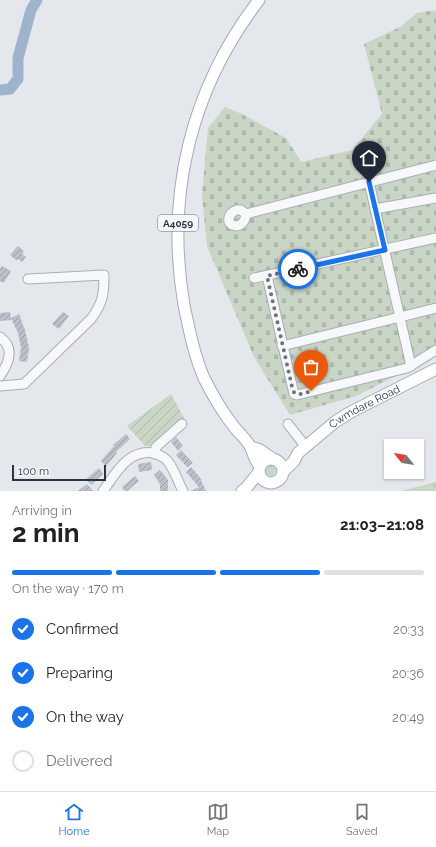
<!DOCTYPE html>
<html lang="en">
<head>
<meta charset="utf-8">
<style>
  body { margin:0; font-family:Raleway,sans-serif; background:#f6f6f6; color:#222; height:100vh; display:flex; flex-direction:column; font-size:15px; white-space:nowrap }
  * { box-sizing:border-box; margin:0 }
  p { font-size:13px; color:#767676 }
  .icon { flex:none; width:22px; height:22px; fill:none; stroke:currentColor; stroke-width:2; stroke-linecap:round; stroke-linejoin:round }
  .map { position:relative; height:491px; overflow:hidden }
  .details { display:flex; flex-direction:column; background:#fff; flex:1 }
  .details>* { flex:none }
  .needle { width:26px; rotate:300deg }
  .buttons { position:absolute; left:384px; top:439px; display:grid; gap:8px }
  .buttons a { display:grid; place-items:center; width:40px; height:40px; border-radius:0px; background:#fff; box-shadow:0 1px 3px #0004; font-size:20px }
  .scale { position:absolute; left:12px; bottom:10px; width:94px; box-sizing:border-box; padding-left:4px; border:2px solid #2b3445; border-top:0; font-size:11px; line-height:14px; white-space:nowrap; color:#2b3445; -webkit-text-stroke:3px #f4f6f9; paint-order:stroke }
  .pin { position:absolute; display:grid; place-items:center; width:34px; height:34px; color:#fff; margin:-41px -17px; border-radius:50% 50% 50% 0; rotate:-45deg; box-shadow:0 0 4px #0007 }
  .pin .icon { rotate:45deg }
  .courier { position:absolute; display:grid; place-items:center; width:40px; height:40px; margin:-20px; border:3px solid #1a73e8; border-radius:50%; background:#fff; color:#222; box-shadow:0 1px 5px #0007 }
  .summary em { font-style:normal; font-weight:700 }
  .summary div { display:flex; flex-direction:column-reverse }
  .summary { display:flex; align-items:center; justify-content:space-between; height:68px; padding:0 12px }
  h1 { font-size:26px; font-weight:700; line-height:30px }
  .bar { display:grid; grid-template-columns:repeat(4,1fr); gap:6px 4px; align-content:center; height:48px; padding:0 12px }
  .bar i { height:5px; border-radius:3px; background:#e0e0e0 }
  .bar .on { background:#1a73e8 }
  .bar p { grid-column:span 4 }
  ol { padding:0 12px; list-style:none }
  li { display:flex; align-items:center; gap:12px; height:44px }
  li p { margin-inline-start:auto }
  li .icon { padding:4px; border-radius:50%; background:#1a73e8; color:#fff; stroke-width:4 }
  li:last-child { color:#767676 }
  li i { width:22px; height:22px; border:2px solid #e0e0e0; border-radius:50% }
  .tabs { display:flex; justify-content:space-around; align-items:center; height:56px; border-top:1px solid #e0e0e0; background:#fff; font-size:11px; color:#767676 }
  .tabs a { display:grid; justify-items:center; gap:2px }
  .tabs .on { color:#1a73e8 }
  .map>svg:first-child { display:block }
  .grass { fill:url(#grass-tufts) }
  .cemetery { fill:url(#cemetery-stones) }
  .garden { fill:url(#garden-furrows) }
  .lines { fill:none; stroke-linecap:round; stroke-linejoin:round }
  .river { stroke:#9fb4cc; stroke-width:11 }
  .building { fill:url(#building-hatch) }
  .minor-casing { stroke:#a9aeb7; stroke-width:11 }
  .major-casing { stroke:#a3abb8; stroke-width:13 }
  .minor { stroke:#f7f8fa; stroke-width:9 }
  .major { stroke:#fff; stroke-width:11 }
  .done { stroke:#6c737f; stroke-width:4; stroke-dasharray:0 7.2 }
  .route { stroke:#1a73e8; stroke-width:5 }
  .labels { text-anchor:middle; stroke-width:4; stroke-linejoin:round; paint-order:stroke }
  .shield { fill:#f4f6f9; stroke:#676e7b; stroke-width:1 }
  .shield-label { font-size:10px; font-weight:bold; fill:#2b3445 }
  .street-label { font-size:11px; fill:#2b3445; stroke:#f4f6f9 }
</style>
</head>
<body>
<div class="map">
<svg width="436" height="491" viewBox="0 0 436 491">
  <defs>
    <pattern id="grass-tufts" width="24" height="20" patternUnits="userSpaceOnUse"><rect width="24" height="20" fill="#c9d6c5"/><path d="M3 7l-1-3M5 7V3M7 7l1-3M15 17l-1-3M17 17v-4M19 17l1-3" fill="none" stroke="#adb8ab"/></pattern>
    <pattern id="cemetery-stones" width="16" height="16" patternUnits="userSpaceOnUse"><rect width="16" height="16" fill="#c9d6c5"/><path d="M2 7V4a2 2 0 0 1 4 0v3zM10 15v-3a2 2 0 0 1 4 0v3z" fill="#adb8ab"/></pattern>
    <pattern id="garden-furrows" width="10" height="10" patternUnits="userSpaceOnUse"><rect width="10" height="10" fill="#c9d6c5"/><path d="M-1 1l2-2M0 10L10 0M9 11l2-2" fill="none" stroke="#adb8ab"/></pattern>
    <pattern id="building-hatch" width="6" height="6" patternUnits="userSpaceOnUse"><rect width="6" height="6" fill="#bbc0ca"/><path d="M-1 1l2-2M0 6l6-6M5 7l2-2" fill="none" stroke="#989da6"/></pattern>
  </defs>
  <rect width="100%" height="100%" fill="#e4e7ec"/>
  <g class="grass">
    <circle cx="270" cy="471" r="6"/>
    <path d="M436,482V491H401Z"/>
  </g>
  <path class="cemetery" d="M436,10V356L356,396L290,415L254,357L207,246L202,195L208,128L225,107L242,114L286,138L301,162L352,150L382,114L364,44L400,27L417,13Z"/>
  <path class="garden" d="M171,394L184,418L154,446H145L127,426Z"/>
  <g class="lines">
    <path class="river" d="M0,90L10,89L18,79V58L31,10L37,0"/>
  </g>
  <g class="building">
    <path d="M18,246L24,251L22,254L26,257L22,262L18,259L16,260L10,255Z"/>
    <path d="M2,266L11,271L4,283L0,281V269Z"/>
    <path d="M10,312L11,320L0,321V313Z"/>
    <path d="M63,312L69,316L59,329L52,324Z"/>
    <path d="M19,314L25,330L29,348L27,362L19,361L21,348L18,333L11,318Z"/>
    <path d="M126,434L130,439L116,452L117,453L106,466L101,461L114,446L113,445Z"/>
    <path d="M176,437L183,446L178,451L171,442Z"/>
    <path d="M181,450L193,463L187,467L176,455Z"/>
    <path d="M151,462L152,470L139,472L138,464Z"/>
    <path d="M191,467L202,480L201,481L206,491H191L199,487L186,472Z"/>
    <path d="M99,468L103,474L91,485L86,479Z"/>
    <path d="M160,470L168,480V491H160V484L154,475Z"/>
    <path d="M135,476L139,481L127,491H125L122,487Z"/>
    <path d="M87,484L93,491H78Z"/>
  </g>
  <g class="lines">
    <g class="minor-casing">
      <g id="minor">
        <path d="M369,182L411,366"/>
        <path d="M375,209L436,198"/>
        <path d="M237,210H241L246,214C245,221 243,225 236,226L232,225L229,222C228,216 231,212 237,210Z"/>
        <path d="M246,214L436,165"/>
        <path d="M267,276L294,394L297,395L407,368L436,350"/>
        <path d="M254,278L436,238"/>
        <path d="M0,337C15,348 9,363 0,376"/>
        <path d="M282,346L436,308"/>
        <path d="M0,386L24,384L91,319C103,303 104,294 104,275L28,279"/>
        <path d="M288,424L306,447"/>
        <path d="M155,454L156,447L182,424"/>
        <path d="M103,491C116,473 128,449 154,453C160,455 166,458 169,463C175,471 178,482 183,491"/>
      </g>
    </g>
    <g class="major-casing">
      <g id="major">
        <path d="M259,0C191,88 165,195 184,305C189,329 194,355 204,378C212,394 221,410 232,424C237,432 247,439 251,448C252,450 253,454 254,456C255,460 258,463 260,467"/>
        <path d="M251,447L260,450L273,459"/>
        <circle cx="271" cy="471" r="12"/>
        <path id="s1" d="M283,472L294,461L298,453L335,422L349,413L436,369"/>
        <path d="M242,491L247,487L259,472"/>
      </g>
    </g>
    <use href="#minor" class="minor"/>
    <use href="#major" class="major"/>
  </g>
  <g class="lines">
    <path class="done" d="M298,269L267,276L293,391C297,397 305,393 311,391"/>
    <path class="route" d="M298,269L385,250L369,182"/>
  </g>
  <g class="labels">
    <rect class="shield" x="158" y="215" width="40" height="16" rx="3"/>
    <g class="shield-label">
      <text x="178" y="227">A4059</text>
    </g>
    <g class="street-label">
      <text dy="4" stroke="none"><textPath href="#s1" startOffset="106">Cwmdare Road</textPath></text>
    </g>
  </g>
</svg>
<div class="buttons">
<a><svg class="needle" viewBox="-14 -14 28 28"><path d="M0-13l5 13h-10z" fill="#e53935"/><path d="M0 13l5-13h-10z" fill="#767676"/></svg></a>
</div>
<div class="scale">100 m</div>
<div class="pin" style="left:311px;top:391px;background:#ea580c"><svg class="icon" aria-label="bag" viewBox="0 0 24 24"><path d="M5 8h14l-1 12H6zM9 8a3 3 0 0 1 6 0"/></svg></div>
<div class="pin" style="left:369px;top:182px;background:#1f2937"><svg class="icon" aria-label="home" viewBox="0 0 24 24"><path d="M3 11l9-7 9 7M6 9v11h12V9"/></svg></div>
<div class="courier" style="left:298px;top:269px"><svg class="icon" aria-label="bike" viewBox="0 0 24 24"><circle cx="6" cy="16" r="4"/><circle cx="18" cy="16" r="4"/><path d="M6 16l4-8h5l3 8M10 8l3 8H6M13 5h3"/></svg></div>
</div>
<section class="details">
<div class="summary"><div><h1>2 min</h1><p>Arriving in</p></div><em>21:03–21:08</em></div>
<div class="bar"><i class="on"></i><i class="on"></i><i class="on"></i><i></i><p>On the way · 170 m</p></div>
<ol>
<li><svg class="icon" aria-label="check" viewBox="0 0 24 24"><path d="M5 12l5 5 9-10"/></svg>Confirmed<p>20:33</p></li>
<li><svg class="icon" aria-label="check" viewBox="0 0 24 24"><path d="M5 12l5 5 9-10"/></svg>Preparing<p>20:36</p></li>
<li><svg class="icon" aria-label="check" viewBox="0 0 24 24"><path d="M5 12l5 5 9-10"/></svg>On the way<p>20:49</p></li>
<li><i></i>Delivered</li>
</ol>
</section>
<nav class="tabs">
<a class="on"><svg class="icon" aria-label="home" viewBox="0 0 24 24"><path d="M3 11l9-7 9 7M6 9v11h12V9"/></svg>Home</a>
<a><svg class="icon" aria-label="map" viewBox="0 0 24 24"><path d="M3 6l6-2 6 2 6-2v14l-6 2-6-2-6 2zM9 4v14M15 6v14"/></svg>Map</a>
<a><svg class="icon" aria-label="saved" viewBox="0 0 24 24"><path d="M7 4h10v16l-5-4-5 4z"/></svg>Saved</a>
</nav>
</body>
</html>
